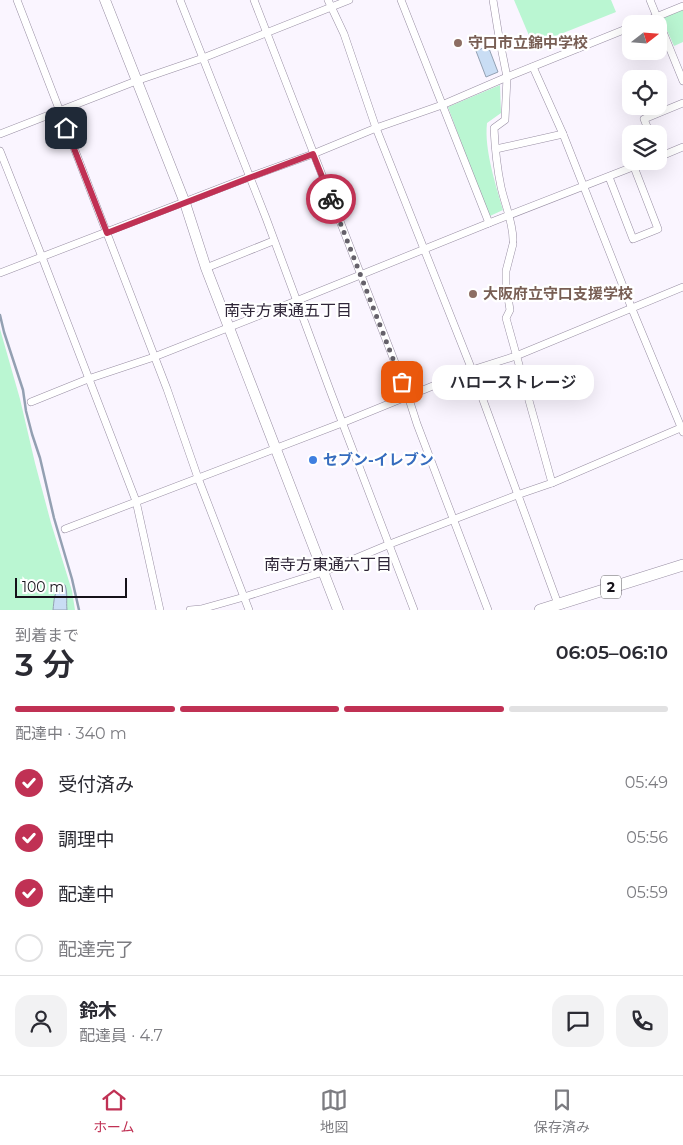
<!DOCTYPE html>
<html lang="ja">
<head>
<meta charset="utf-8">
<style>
  body { margin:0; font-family:Montserrat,"Noto Sans JP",sans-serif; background:#f2f2f3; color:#2b2b33; height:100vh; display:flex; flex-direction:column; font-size:19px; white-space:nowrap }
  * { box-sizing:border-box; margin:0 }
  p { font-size:16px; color:#7c7c81 }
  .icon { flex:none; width:28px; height:28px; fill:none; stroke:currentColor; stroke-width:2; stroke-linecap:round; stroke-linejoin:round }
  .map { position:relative; height:610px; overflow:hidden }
  .panel { display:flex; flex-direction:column; background:#fff; flex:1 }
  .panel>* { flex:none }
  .needle { width:32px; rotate:73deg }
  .tools { position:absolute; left:622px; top:15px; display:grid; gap:10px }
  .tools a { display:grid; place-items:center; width:45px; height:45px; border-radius:10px; background:#fff; box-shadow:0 5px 20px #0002; font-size:25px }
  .scale { position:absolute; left:15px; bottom:12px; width:112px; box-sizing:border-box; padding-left:5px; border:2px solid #151119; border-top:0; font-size:14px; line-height:18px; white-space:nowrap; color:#151119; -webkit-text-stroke:4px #fff; paint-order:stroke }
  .pin { position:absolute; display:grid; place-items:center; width:42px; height:42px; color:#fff; margin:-21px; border-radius:10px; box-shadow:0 2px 8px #0006 }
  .courier { position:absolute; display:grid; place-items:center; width:50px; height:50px; margin:-25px; border:4px solid #c03154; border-radius:50%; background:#fff; color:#222; box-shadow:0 1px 6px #0007 }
  .bubble { position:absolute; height:35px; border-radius:15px; background:#fff; box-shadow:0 5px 20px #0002; font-size:16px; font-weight:600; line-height:35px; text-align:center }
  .headline em { font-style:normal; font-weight:600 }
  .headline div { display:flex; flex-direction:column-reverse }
  .headline { display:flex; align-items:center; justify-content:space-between; height:85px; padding:0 15px }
  h1 { font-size:32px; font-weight:600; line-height:38px }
  .bar { display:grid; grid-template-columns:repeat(4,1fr); gap:8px 5px; align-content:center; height:60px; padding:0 15px }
  .bar i { height:6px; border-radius:4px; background:#e1e1e2 }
  .bar .current { background:#c03154 }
  .bar p { grid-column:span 4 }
  .line { display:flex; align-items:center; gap:12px; padding:0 15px; border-top:1px solid #e1e1e2 }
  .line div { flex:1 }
  .round { display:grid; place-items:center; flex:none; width:52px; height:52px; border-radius:15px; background:#f2f2f3 }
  ol { padding:0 15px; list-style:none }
  li { display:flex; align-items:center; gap:15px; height:55px }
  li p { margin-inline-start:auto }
  li .icon { padding:5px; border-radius:50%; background:#c03154; color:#fff; stroke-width:4 }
  li:last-child { color:#7c7c81 }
  li i { width:28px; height:28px; border:2px solid #e1e1e2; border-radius:50% }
  .menu { display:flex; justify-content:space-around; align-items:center; height:70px; border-top:1px solid #e1e1e2; background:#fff; font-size:14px; color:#7c7c81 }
  .menu a { display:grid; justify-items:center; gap:2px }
  .menu .current { color:#c03154 }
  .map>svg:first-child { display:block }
  .green { fill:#baf6d2 }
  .water { fill:#c9ddf4; stroke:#93a0b2 }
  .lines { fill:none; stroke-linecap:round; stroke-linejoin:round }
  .stream { stroke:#93a0b2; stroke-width:2.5 }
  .street-casing { stroke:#988ea3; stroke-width:8 }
  .secondary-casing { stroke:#988ea3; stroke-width:11 }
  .primary-casing { stroke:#988ea3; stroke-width:12 }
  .street { stroke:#fff; stroke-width:7 }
  .secondary { stroke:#fff; stroke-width:10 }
  .primary { stroke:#fff; stroke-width:11 }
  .done { stroke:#65616a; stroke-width:5; stroke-dasharray:0 9 }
  .route { stroke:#c03154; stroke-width:6 }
  .education-dot { fill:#8d6e63; stroke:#fff; stroke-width:2 }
  .shop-dot { fill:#3f7fe0; stroke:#fff; stroke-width:2 }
  .labels { text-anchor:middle; stroke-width:4.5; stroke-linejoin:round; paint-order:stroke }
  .shield { fill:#fff; stroke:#5b585e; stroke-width:1 }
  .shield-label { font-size:14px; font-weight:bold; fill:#151119 }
  .education-label { font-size:15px; font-weight:bold; fill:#785e54; stroke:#fff; text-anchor:start }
  .shop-label { font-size:15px; font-weight:bold; fill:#366cbe; stroke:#fff; text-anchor:start }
  .neighbourhood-label { font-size:16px; fill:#2f2638; stroke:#fff }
</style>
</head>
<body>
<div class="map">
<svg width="683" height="610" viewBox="0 0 683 610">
  <rect width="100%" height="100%" fill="#faf5ff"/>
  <g class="green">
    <path d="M514,0H611L616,12L533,45Z"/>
    <path d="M683,8V42L674,46L661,17Z"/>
    <path d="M500,85L501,113L487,123C484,150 496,185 503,210L490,216L472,172L448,107Z"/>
    <path d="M0,329L20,399L35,463L51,523L72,591L75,610H0Z"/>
  </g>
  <g class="water">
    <path d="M488,46L498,72L486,77L476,51Z"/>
    <path d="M61,585H65C68,593 66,601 67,610H53C54,601 54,591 61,585Z"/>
  </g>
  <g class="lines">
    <path class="stream" d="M0,315L4,332L23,390L26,411L32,434L40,458L54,518L72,579L79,610"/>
    <g class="street-casing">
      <g id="street">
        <path d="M17,0L167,389L198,478L249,610"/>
        <path d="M180,0L266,218L331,393L414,610"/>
        <path d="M254,0L408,396L417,424L488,610"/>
        <path d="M328,0L344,34L376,128L472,370L558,604"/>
        <path d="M401,0L489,223"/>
        <path d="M493,0L499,37L507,77L505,120L494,128C495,148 497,168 501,187C505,205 513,222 513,240"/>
        <path d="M650,0L683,81"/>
        <path d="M639,24L683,6"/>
        <path d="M533,67L563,134L632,309L683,432"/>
        <path d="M0,134L136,81L203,58L349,0"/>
        <path d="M650,134L644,119L683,103"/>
        <path d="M496,149L563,134"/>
        <path d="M0,151L42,257L136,501L160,610"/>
        <path d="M659,157L683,147"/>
        <path d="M609,177L633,239L658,229L634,167"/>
        <path d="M513,244L506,271V285L510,310L506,318L552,483"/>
        <path d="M206,268L273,241"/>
        <path d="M0,273L249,177L313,154L376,128L442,105L507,77L631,27"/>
        <path d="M31,402L88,379L154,357L296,301L489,223L648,161"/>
        <path d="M65,529L342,423L472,370L516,356L683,287"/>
        <path d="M190,610L201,609L244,597L323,572L390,544L517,495L552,483L683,427"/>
      </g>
    </g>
    <g class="secondary-casing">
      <path id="secondary" d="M105,0L185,203L206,268L338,610"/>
    </g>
    <g class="primary-casing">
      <path id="primary" d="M540,610L683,565"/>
    </g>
    <use href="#street" class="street"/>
    <use href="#secondary" class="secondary"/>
    <use href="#primary" class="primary"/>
  </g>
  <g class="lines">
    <path class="done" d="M331,199L402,382"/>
    <path class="route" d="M66,128L107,233L249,178L313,154L331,199"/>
  </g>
  <g class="education-dot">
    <circle cx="458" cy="43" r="5"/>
    <circle cx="473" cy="294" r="5"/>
  </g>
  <circle class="shop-dot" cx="313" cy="460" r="5"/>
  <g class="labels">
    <rect class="shield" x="601" y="575.5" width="20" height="23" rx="4"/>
    <g class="shield-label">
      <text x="611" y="592">2</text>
    </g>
    <g class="education-label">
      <text x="468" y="48">守口市立錦中学校</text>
      <text x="483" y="299">大阪府立守口支援学校</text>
    </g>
    <g class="shop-label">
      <text x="323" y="465">セブン-イレブン</text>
    </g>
    <g class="neighbourhood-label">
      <text x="288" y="316">南寺方東通五丁目</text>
      <text x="328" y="570">南寺方東通六丁目</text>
    </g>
  </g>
</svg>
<div class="tools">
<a><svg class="needle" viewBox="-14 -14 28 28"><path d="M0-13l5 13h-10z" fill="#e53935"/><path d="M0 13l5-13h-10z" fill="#7c7c81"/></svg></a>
<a><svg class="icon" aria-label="locate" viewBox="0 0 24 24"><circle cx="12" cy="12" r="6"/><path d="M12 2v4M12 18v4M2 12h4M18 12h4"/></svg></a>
<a><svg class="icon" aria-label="layers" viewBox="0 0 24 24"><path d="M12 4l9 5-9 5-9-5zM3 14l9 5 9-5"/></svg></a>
</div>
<div class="scale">100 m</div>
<div class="pin" style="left:402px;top:382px;background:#ea580c"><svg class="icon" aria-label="bag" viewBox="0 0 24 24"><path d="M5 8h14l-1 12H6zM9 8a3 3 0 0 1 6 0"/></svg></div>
<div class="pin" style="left:66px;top:128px;background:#1f2937"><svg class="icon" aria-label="home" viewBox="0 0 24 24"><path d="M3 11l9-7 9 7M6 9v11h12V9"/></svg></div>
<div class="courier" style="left:331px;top:199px"><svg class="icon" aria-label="bike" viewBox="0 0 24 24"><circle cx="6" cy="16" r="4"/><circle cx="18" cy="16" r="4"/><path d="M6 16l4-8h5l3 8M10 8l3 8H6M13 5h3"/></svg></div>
<div class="bubble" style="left:432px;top:365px;width:162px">ハローストレージ</div>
</div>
<section class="panel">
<div class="headline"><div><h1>3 分</h1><p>到着まで</p></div><em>06:05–06:10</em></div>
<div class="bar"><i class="current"></i><i class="current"></i><i class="current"></i><i></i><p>配達中 · 340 m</p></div>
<ol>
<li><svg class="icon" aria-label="check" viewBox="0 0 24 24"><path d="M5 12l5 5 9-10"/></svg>受付済み<p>05:49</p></li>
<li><svg class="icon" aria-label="check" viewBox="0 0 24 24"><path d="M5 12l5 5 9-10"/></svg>調理中<p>05:56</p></li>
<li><svg class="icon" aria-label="check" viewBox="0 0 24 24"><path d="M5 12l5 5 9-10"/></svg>配達中<p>05:59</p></li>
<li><i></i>配達完了</li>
</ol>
<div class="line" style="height:90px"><a class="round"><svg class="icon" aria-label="person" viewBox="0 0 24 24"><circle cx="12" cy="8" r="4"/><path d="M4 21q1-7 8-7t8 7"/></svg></a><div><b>鈴木</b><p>配達員 · 4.7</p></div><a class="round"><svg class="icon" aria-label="chat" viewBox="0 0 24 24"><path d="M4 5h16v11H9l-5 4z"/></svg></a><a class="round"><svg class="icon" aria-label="phone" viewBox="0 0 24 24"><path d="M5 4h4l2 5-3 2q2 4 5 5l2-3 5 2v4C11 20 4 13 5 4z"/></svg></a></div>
</section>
<nav class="menu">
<a class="current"><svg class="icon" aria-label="home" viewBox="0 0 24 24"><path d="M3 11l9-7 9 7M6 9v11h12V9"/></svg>ホーム</a>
<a><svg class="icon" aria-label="map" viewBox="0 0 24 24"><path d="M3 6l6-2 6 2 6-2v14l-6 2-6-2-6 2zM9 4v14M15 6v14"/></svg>地図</a>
<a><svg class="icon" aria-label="saved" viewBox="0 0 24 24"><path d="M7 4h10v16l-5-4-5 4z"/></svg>保存済み</a>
</nav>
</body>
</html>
